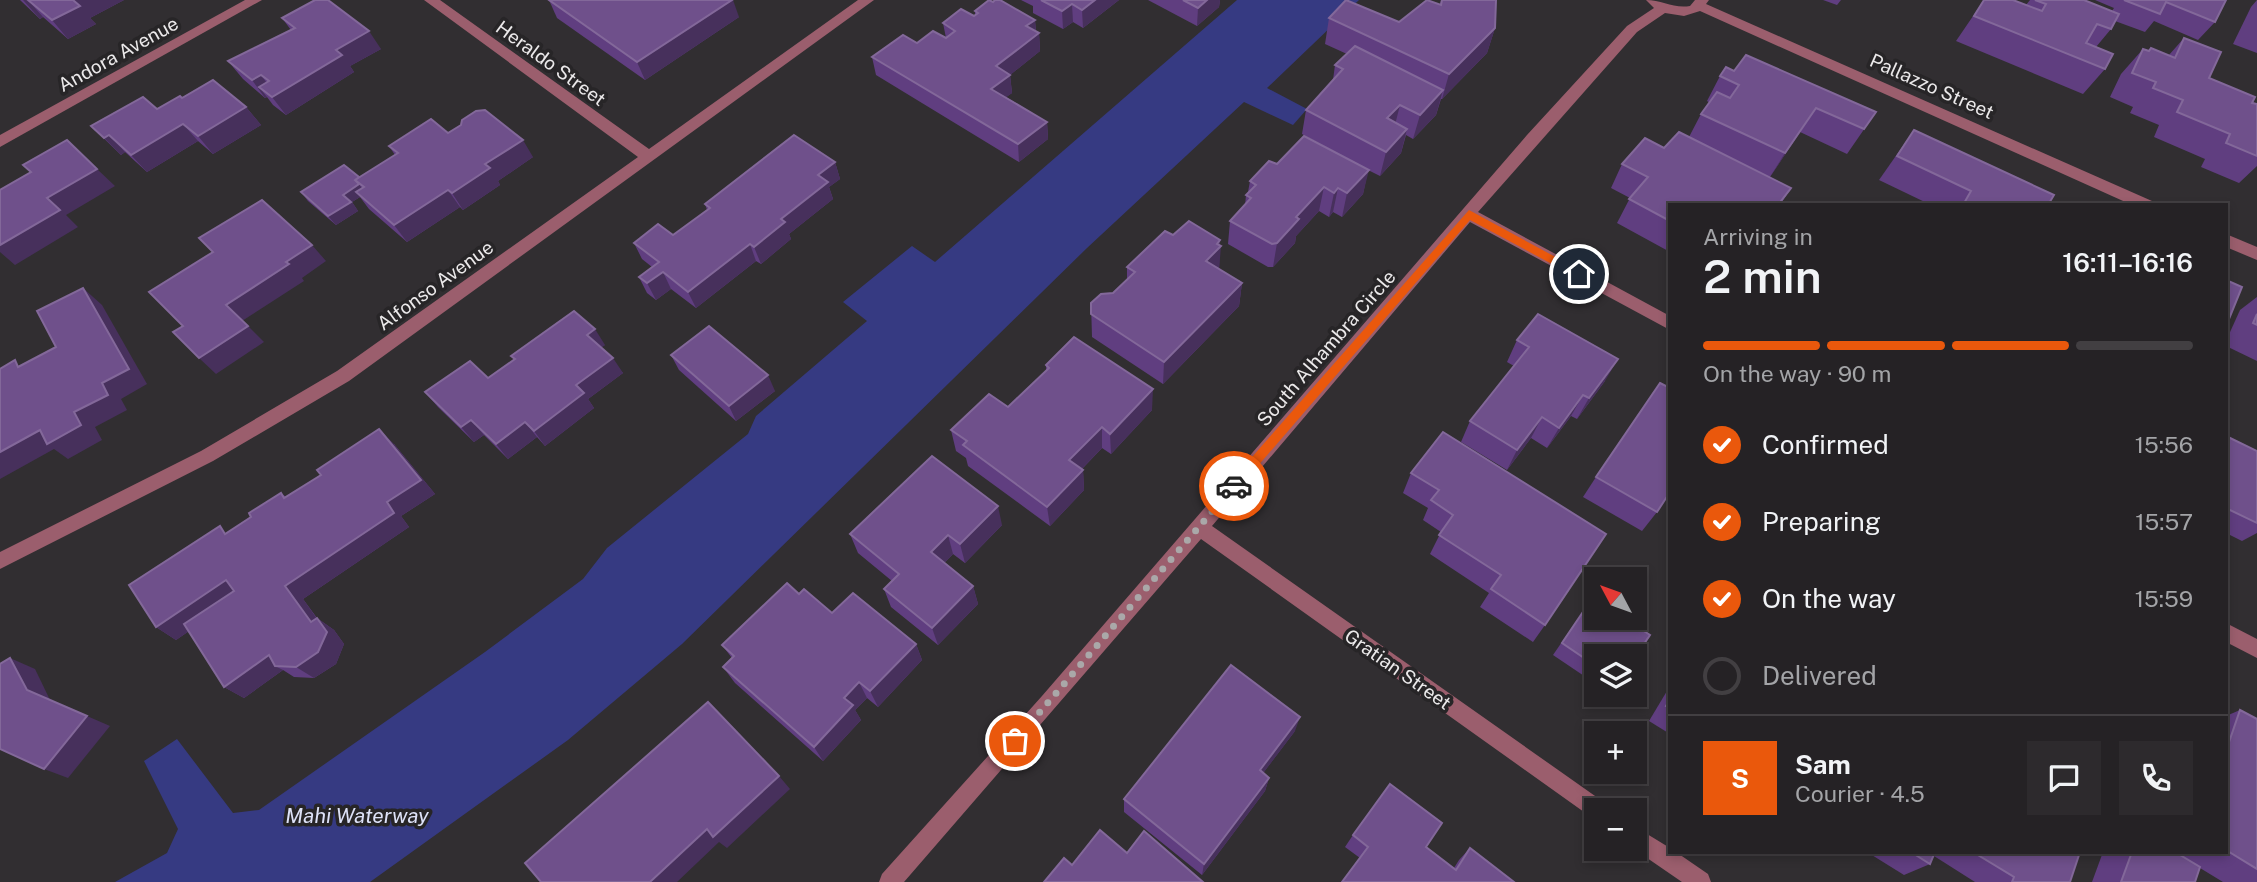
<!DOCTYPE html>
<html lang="en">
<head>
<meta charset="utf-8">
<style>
  body { margin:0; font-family:"Public Sans",sans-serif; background:#2d2a2d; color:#f1f3f6; height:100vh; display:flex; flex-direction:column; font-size:26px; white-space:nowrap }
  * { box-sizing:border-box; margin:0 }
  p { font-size:23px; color:#a3a4a7 }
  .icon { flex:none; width:38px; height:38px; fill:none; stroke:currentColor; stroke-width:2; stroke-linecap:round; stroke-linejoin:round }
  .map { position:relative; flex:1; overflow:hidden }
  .drawer { position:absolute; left:1668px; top:203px; width:560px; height:651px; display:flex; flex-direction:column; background:#252225; border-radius:0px; box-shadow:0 4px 10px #0003,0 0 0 2px #423f42 }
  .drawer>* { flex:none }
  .needle { width:46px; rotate:311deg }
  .controls { position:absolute; left:1584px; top:567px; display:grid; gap:14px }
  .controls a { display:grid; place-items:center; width:63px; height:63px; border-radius:0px; background:#252225; box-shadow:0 4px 10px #0003,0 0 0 2px #423f42; font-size:35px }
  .pin { position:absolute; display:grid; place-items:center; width:60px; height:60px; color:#fff; margin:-30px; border:4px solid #fff; border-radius:50%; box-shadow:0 2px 7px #0007 }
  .courier { position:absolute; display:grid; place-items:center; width:70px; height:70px; margin:-35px; border:5px solid #ea580c; border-radius:50%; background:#fff; color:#222; box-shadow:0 2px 9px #0007 }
  .head em { font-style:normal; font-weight:600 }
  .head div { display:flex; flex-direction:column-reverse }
  .head { display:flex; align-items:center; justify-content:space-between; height:119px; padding:0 35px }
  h1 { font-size:46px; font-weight:600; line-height:52px }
  .bar { display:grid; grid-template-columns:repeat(4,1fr); gap:10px 7px; align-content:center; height:84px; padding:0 35px }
  .bar i { height:9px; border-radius:5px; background:#423f42 }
  .bar .active { background:#ea580c }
  .bar p { grid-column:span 4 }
  .line { display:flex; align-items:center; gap:18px; padding:0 35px; border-top:2px solid #423f42 }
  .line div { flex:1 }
  .round { display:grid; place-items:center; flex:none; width:74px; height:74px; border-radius:0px; background:#2d2a2d }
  ol { padding:0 35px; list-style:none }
  li { display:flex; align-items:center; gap:21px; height:77px }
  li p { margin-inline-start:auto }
  li .icon { padding:7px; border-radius:50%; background:#ea580c; color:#fff; stroke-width:4 }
  li:last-child { color:#a3a4a7 }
  li i { width:38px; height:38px; border:4px solid #423f42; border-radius:50% }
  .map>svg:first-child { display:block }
  .water { fill:#363a82 }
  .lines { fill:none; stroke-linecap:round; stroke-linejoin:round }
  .minor { fill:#9b5e6d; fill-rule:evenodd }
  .wall { fill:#603e80 }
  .shaded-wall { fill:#47305c }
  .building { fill:#6f508b; stroke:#83689a; stroke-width:2 }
  .route { fill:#ea580c }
  .done { stroke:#aaa8a9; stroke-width:7; stroke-dasharray:0 12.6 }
  .labels { text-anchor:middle; stroke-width:7; stroke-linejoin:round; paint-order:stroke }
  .street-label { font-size:19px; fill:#ebe9ea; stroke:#272527 }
  .water-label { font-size:21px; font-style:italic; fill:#dee2f8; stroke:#272527 }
</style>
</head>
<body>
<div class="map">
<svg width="2257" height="882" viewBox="0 0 2257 882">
  <rect width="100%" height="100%" fill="#312e31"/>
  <path class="water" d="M1237,0H1359L1267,88L1307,109L1293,125L1244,102L1087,248L682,644L568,740L370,882H115L167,853L178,829L144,761L177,739L233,813L259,810L485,652L583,579L607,548L748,434L756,416L867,321L843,302L912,246L935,262Z"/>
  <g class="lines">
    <g class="minor">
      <path d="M245,0H262L0,147V135Z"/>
      <path d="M424,0H440L649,149L858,0H874L349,381L213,461L0,569V552L201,451L337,371L638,157Z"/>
      <path d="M1646,0C1662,0 1674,9 1690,6L1695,0H1709L1706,4L2152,201L2155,205H2132L1700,11L1684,16L1665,13L1637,32L1478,212L1670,316V330L1470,222L1212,526L1605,803L1608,810H1596V820L1591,817L1201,539L904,882H879L882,874L1042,696L1527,135L1627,26L1654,8Z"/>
      <path d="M2226,234L2257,247V260L2226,247Z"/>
      <path d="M2226,623L2257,639V658L2226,642Z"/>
      <path d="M1634,826L1670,848V852H1676L1708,874L1711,882H1682L1634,849Z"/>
    </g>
  </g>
  <g class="wall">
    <path d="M20,0H124L90,18L96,24L68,39L43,17L40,19Z"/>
    <path d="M549,0L739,17L645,80L557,18Z"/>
    <path d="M1021,0H1119L1083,28L1073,22L1063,29L1033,13V6Z"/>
    <path d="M1148,0H1220L1219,7L1197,26Z"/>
    <path d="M1441,0H1496L1495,28L1487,53L1442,99H1441L1436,115L1413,139L1406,135L1401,153L1380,176L1368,170L1363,194L1342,217L1333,212L1329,217L1319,211L1296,236L1295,243L1273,267H1268L1228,244L1230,221L1245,206L1246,195L1248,192L1250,181L1277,164L1350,160L1302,134L1306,110L1333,80L1335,65L1347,54L1325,44L1329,18L1399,22L1440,4Z"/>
    <path d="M1823,0H1841L1837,5Z"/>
    <path d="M1984,0L2026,5L2030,0H2084L2112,11L2114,8L2095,0H2226L2215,22L2198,40L2154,21L2145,32L2115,21L2111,29L2096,47L2105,69L2083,94L1956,41Z"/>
    <path d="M2257,0V53L2233,44L2251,7Z"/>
    <path d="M993,2L1035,20L1036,32L1039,33L1040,51L1010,75L1012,93L1006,97L1047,122L1048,139L1019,162L876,75L872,57L917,43L946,38L943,23L974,16L975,15V11Z"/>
    <path d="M282,18L381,49L350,66L354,72L286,115L273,105L267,97L265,98L243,79L228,61L291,30Z"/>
    <path d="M2184,38L2209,78L2257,104V166L2239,183L2201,167L2205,159L2154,137L2159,125L2130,113L2133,107L2110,97L2121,74L2143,49L2169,55Z"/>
    <path d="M1720,76L1876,112L1847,154L1800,132L1770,177L1791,188L1780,205H1670V252L1617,223L1630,198L1611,188L1622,164L1664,148L1689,137L1701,114L1710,103L1707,101Z"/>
    <path d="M182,98L246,107L261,125L213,154L198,141L147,172L125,152L121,155L91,126L157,109Z"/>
    <path d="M1914,130L2048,205H1931L1879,180Z"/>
    <path d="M448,133L533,157L498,181L500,185L463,210L460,207L407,242L369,209L360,197L352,202L358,211L336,225L308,201L301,192L359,177L395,155L389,146Z"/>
    <path d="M835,162L840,179L829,187L833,199L789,234L791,239L761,264L756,261L696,308L671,289L656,300L647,293L639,277L652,267L642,259L634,243L673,235L707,210L705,204Z"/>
    <path d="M1173,235L1220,240L1219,269L1242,283L1239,306L1163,384L1092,337L1091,303L1113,293L1127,279V267Z"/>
    <path d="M2257,297V361L2226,346V341L2240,310Z"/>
    <path d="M1517,340L1605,381L1577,419L1571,416L1547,448L1531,438L1507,470L1461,442L1470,421L1514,366L1507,362Z"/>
    <path d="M605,345L601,347L623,373L588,399L594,408L545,446L537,437L508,459L484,435L474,442L438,407L425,392L488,378L514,360L511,356Z"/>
    <path d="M671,355L775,391L736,421L679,370Z"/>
    <path d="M1046,365L1152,410L1111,454L1102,448L1082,469L1083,470L1084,490L1050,526L968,466L966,458L956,451L951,430L1008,407L1046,371Z"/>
    <path d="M1443,432L1545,625L1533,642L1480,607L1489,593L1430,554L1441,532L1423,520L1428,508L1403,493L1411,473Z"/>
    <path d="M2226,436L2257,451V533L2242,541L2226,533Z"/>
    <path d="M394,444L435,494L401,516L409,527L303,599L317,618L334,630L344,644L336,664L314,678L294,677L283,670L244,698L224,687L189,631L176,640L156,627L228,532L251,517L281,493L286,497Z"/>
    <path d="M1596,477L1657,512L1642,531L1583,497Z"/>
    <path d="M1002,525L965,563L953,554L944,563L973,586L978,604L938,645L891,607L884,589L892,581L858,553L850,534Z"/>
    <path d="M799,594L832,613L916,644L922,660L878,707L867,698L855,710L861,720L823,761L735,683L723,667L732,658L722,645Z"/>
    <path d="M1593,597L1596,656V684L1553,655Z"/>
    <path d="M1670,686V734L1649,721Z"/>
    <path d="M2240,710L2257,719V882H2223L2200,868L2195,882H2092L2103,852H2226V716Z"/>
    <path d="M1295,731L1263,773L1269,778L1265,791L1202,875L1124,812V799Z"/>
    <path d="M1353,835L1426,847L1454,868L1459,860L1470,848L1514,882L1360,858L1345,847Z"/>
    <path d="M1867,852H2080L2070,882H1975L1934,856L1930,864L1904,875Z"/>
  </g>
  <g class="shaded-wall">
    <path d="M23,0H28L43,17L40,19Z"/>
    <path d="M73,0H124L90,18L96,24L68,39L52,20Z"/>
    <path d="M732,0H733L739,17L645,80L637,62Z"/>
    <path d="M1095,0H1119L1083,28L1082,10Z"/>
    <path d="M1207,0H1220L1219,7L1197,26L1198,8Z"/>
    <path d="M1072,4L1073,22L1063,29L1062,11Z"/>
    <path d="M1035,20L1036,35L1039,33L1040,51L1010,75L1012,93L993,107L991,89L996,66L1026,26Z"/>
    <path d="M1495,28L1487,53L1442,99L1449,74Z"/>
    <path d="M369,31L381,49L350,66L354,72L286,115L272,97L336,50Z"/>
    <path d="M261,75L274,93L259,87L267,97L265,98L252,80Z"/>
    <path d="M1443,90L1436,115L1413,139L1420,115Z"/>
    <path d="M1400,105L1394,129L1387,118Z"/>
    <path d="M246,107L261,125L213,154L198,136Z"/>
    <path d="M1816,108L1770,177L1785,153Z"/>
    <path d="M1047,122L1048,139L1019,162L1018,144Z"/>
    <path d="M183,124L198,141L147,172L131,155Z"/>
    <path d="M1407,129L1401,153L1380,176L1386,152Z"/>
    <path d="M109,135L125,152L121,155L104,138Z"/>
    <path d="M523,140L533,157L498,181L500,185L463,210L452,193L485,164Z"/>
    <path d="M835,162L840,179L829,187L833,199L789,234L791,239L761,264L754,247L818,175Z"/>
    <path d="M97,169L115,186L66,215L78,227L15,265L0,252V245L47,198Z"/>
    <path d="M1369,170L1363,194L1342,217L1347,193Z"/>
    <path d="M359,184L365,193L356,192L360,197L352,202L358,211L336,225L328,216L343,195Z"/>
    <path d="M1324,187L1319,211L1296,236L1295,243L1273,267L1277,243L1296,217Z"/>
    <path d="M1338,188L1333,212L1329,217L1334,193Z"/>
    <path d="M448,190L460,207L407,242L394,225Z"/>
    <path d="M1220,240V248L1221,246L1219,270L1206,261Z"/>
    <path d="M750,244L756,261L696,308L688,292Z"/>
    <path d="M312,245L326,261L302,278L304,281L242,321L226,305L286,262Z"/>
    <path d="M663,272L671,289L656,300L647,283Z"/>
    <path d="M1242,283L1239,306L1163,384L1164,362Z"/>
    <path d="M83,288L102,305L147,384L121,399L127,410L95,427L102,440L68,459L54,449L0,479V452L74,412L102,383Z"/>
    <path d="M248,326L264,342L216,374L199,358Z"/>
    <path d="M595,329L605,345L597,351L587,335Z"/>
    <path d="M613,358L623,373L588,399L594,408L545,446L534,431L576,385Z"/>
    <path d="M1618,359L1605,381L1577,419L1589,398Z"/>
    <path d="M768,375L775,391L736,421L729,406Z"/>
    <path d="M1153,389L1152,410L1111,454L1110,434Z"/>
    <path d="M1583,395L1571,416L1547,448L1559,428Z"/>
    <path d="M1542,417L1531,438L1507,470L1517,450Z"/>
    <path d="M471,420L484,435L474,442L461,427Z"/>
    <path d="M525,422L537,437L508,459L496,444Z"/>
    <path d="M1102,427V448L1071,480L1069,460Z"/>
    <path d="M379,429L394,444L435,494L401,516L409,527L303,599L327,633L317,618L334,630L344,644L336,664L314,678L296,667L311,622L285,586L387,502Z"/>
    <path d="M1083,470L1084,490L1050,526L1047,507Z"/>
    <path d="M998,506L1002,525L965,563L960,544Z"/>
    <path d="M948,535L953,554L936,571L931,552Z"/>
    <path d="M226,580L245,593L176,640L156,627Z"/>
    <path d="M973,586L978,604L938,645L932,628Z"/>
    <path d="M916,644L922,660L878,707L870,691Z"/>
    <path d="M269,655L275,666L283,670L244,698L224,687Z"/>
    <path d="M10,658L35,669L51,702L27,690Z"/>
    <path d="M859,682L867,698L855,710L861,720L823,761L814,747L844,698Z"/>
    <path d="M87,716L110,726L68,778L44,769Z"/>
    <path d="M1300,717L1295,731L1255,784L1260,770Z"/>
    <path d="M779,776L790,789L727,848L719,842L677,882H650L707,829Z"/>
    <path d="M1269,778L1265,791L1202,875L1204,864Z"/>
  </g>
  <g class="building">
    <path d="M28,0H73L80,6L52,20Z"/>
    <path d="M315,0H328L369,31L336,50L342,55L272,97L259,87L269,81L261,75L252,80L228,61L295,28L282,18Z"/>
    <path d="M549,0H732L637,62Z"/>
    <path d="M989,0L993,2L995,0H1000L1035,20L1026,26L1039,33L996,66L1010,75L991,89L1047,122L1018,144L872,57L903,35L917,43L933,31L946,38L955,31L943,23L961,9L974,16L978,13L975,11Z"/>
    <path d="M1041,0H1095L1082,10L1072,4L1062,11Z"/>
    <path d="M1183,0H1207L1198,8Z"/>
    <path d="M1346,0L1399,22L1427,0L1441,5L1442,0H1496L1495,28L1449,74L1329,18Z"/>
    <path d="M1984,0H2013L2042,11L2046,4L2035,0H2084L2119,14L2111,29L2097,24L2086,43L2113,54L2105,69L1974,16Z"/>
    <path d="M2124,0H2226L2215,22L2166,2L2160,14Z"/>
    <path d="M2184,38L2221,52L2209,78L2255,97L2252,103L2257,104V156L2226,143L2230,134L2177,112L2183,100L2153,88L2156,82L2132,73L2143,49L2149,51L2151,48L2175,58Z"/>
    <path d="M1355,46L1443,90L1420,115L1400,105L1387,118L1407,129L1386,152L1306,110L1343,69L1335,65Z"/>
    <path d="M1746,55L1876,112L1864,129L1816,108L1785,153L1701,114L1717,92L1730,98L1739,85L1720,76L1726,67L1734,71Z"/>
    <path d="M213,80L246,107L198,136L183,124L131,155L109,135L104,138L91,126L143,97L157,109L180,96L182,98Z"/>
    <path d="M485,110L523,140L485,164L490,168L452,193L448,190L394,225L356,192L364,187L355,180L398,153L389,146L431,119L448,133L461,125L462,120L476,111Z"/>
    <path d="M1914,130L2054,195L2048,205H1963L1971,191L1897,156Z"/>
    <path d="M1679,132L1791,188L1778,205H1670V221L1629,199L1648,177L1622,164L1645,138L1664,148Z"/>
    <path d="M794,135L835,162L818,175L828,182L781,219L785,222L754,247L750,244L688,292L663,272L647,283L639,277L659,262L634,243L658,224L673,235L710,208L705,204Z"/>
    <path d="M1304,136L1369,170L1347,193L1338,188L1334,193L1324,187L1296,217L1299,219L1277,243L1272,244L1230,221L1251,198L1246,195L1256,185L1250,181L1269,161L1277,164Z"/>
    <path d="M67,140L97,169L47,198L60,210L0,245V190L31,172L23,165Z"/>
    <path d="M344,165L359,177L355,180L359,184L343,195L351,202L328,216L301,192Z"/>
    <path d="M262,200L312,245L286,262L289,264L226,305L248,326L199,358L173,332L183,326L149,292L213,252L199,238Z"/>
    <path d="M1189,221L1220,240L1217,244L1221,246L1206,261L1242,283L1164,362L1091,314V303L1101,294L1113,293L1135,272L1127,267L1165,231L1173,235Z"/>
    <path d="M2226,280L2242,287L2229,319L2226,318Z"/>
    <path d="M83,288L129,369L102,383L108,395L74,412L81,425L47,444L40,430L0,452V369L15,360L18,367L56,347L37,311Z"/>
    <path d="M574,311L595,329L587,335L613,358L576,385L584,393L534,431L525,422L496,444L471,420L461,427L425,392L470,361L488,378L515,359L511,356Z"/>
    <path d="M1538,314L1618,359L1589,398L1583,395L1559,428L1542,417L1517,450L1470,421L1529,347L1517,340Z"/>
    <path d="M2257,314V325L2253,323Z"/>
    <path d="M709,326L768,375L729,406L671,355Z"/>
    <path d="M1074,337L1153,389L1110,434L1102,427L1069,460L1083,470L1047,507L963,445L967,441L951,430L989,394L1008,407L1049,368L1046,365Z"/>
    <path d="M1660,383L1670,388V492L1657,512L1596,477Z"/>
    <path d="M379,429L421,480L387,502L394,513L285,586L311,622L317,618L327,632L318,652L296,667L275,666L269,655L224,687L184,624L234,591L226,580L156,627L129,585L220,526L225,534L251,517L249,513L281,493L284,498L321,475L317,470Z"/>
    <path d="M1443,432L1606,534L1545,625L1491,589L1501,575L1439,535L1453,515L1431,500L1439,490L1411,473Z"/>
    <path d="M2226,436L2257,451V523L2228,509L2227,514H2226Z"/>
    <path d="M932,456L998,506L960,544L948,535L931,552L973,586L932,628L884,589L899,574L850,534Z"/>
    <path d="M787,583L799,594L804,589L832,613L853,593L916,644L870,691L859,682L844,698L853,705L814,747L723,667L734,656L722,645Z"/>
    <path d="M1593,597L1596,600V618H1624L1650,635L1634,659V656H1596V666L1562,643Z"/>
    <path d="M10,658L27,690L87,716L44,769L0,749V664Z"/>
    <path d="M1231,665L1300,717L1260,770L1269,778L1204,864L1124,799Z"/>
    <path d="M1670,699V708L1666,706Z"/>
    <path d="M708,702L779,776L713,837L707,829L650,882H541L525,863Z"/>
    <path d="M2240,710L2257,719V869L2226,850V751Z"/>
    <path d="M1390,784L1442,823L1426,847L1456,870L1470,848L1514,882H1342L1368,847L1353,835Z"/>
    <path d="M1100,830L1127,853L1144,831L1203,882H1044L1064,858L1072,865Z"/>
    <path d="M1911,852H1935L1930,864Z"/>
    <path d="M1973,852H2080L2070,882H2012L2014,877Z"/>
    <path d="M2132,852H2175L2200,867L2195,882H2121Z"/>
  </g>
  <path class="route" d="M1469,210L1583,272V277H1576L1470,220L1238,489H1230V482Z"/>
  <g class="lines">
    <path class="done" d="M1015,741L1234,486"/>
  </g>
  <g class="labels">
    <g class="street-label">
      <text transform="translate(118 54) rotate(-29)" y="7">Andora Avenue</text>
      <text transform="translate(551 63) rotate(36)" y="7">Heraldo Street</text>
      <text transform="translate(1932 86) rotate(24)" y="7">Pallazzo Street</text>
      <text transform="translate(435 285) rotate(-36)" y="7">Alfonso Avenue</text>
      <text transform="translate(1326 348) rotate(-49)" y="7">South Alhambra Circle</text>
      <text transform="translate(1398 669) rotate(35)" y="7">Gratian Street</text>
    </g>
    <g class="water-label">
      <text x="357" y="823">Mahi Waterway</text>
    </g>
  </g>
</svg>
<div class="controls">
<a><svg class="needle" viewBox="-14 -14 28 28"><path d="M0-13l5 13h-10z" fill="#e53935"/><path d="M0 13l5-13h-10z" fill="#a3a4a7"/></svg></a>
<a><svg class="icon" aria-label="layers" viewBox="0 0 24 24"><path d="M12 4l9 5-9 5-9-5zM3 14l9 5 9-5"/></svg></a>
<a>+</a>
<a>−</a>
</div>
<div class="pin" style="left:1015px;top:741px;background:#ea580c"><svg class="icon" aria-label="bag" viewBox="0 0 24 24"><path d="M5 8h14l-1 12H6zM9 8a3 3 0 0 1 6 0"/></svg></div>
<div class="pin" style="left:1579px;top:274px;background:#1f2937"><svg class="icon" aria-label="home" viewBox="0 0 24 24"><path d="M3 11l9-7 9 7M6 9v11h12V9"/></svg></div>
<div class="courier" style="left:1234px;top:486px"><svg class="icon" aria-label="car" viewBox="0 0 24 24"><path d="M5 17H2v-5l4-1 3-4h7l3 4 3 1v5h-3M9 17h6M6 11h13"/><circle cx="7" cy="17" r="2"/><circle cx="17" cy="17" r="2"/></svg></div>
<section class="drawer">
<div class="head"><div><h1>2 min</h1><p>Arriving in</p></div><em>16:11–16:16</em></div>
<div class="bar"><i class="active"></i><i class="active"></i><i class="active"></i><i></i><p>On the way · 90 m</p></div>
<ol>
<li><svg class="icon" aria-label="check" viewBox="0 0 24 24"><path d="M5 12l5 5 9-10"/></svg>Confirmed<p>15:56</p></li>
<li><svg class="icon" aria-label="check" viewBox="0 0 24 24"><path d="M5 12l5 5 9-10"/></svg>Preparing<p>15:57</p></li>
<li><svg class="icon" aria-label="check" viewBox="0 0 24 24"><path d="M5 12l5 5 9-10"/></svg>On the way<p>15:59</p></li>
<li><i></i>Delivered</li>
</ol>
<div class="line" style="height:126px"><b class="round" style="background:#ea580c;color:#fff">S</b><div><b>Sam</b><p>Courier · 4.5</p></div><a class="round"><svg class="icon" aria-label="chat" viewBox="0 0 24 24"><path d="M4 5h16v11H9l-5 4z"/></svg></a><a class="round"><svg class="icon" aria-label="phone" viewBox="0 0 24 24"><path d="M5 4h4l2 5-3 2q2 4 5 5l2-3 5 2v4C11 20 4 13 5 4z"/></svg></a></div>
</section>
</div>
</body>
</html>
